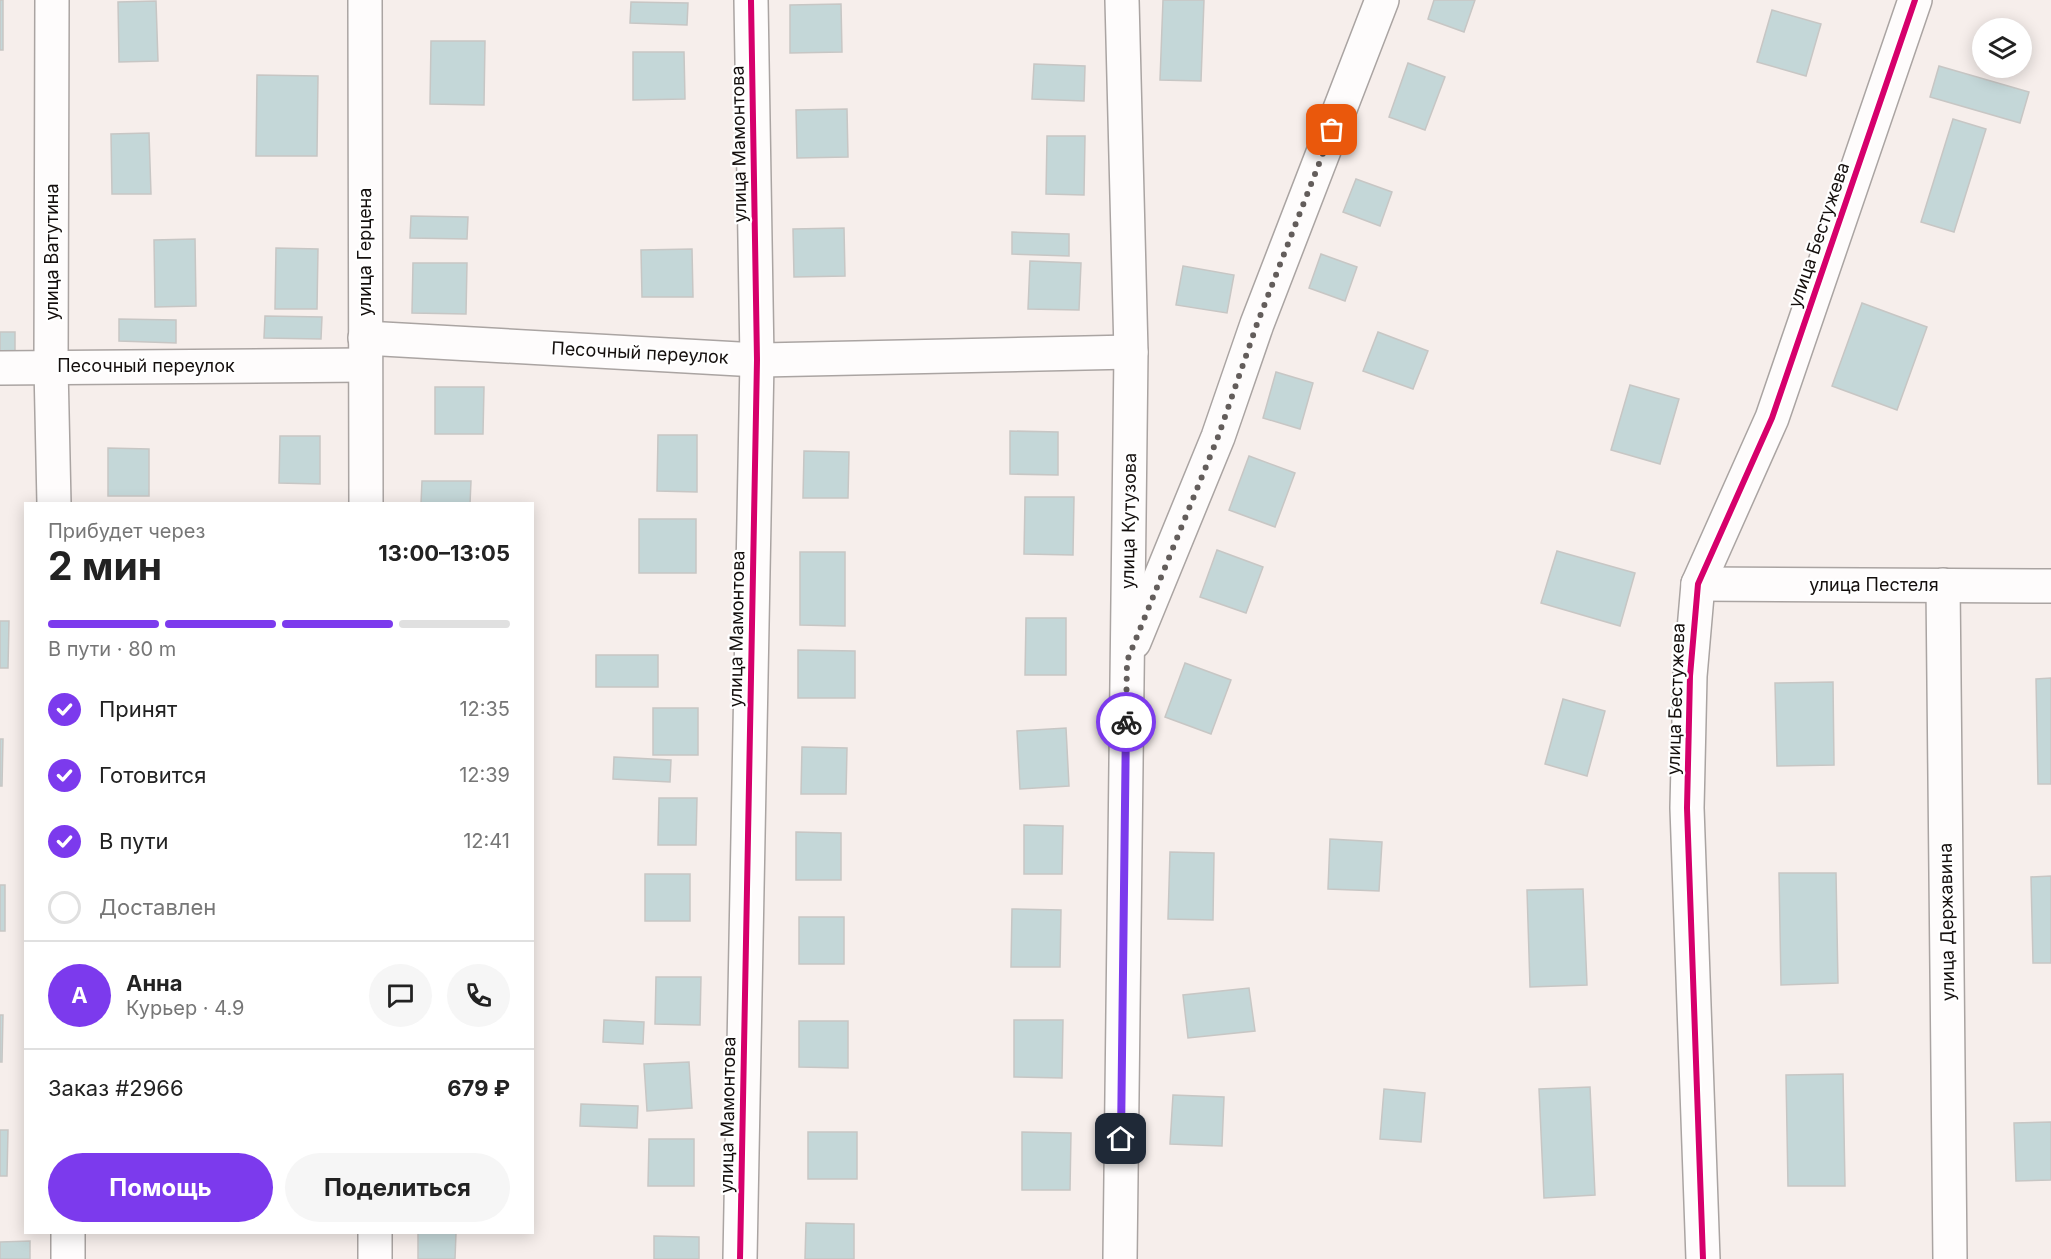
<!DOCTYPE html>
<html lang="ru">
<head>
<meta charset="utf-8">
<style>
  body { margin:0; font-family:Inter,sans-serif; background:#f6f6f6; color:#222; height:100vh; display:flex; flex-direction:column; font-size:22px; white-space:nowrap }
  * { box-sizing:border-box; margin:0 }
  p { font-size:20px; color:#767676 }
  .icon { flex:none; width:33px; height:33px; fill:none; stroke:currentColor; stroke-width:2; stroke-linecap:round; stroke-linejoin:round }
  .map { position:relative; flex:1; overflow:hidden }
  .panel { position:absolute; left:24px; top:502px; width:510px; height:732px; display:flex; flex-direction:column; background:#fff; border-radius:0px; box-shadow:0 3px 15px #0003 }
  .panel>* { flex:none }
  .controls { position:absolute; left:1972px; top:18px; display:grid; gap:12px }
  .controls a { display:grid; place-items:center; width:60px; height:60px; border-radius:50%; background:#fff; box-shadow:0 3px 15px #0003; font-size:30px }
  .pin { position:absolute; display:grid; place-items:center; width:51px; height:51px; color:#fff; margin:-26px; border-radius:12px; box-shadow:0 3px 9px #0006 }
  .courier { position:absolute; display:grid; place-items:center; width:60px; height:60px; margin:-30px; border:4px solid #7c3aed; border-radius:50%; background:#fff; color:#222; box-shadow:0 2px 8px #0007 }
  .headline em { font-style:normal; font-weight:700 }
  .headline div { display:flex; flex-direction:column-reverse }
  .headline { display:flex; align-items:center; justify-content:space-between; height:102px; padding:0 24px }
  h1 { font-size:39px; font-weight:700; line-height:45px }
  .bar { display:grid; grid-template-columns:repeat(4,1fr); gap:9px 6px; align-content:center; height:72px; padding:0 24px }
  .bar i { height:8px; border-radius:4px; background:#e0e0e0 }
  .bar .selected { background:#7c3aed }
  .bar p { grid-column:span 4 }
  .line { display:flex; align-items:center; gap:15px; padding:0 24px; border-top:2px solid #e0e0e0 }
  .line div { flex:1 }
  .round { display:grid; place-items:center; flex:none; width:63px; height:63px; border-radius:32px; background:#f6f6f6 }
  ol { padding:0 24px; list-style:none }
  li { display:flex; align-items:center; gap:18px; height:66px }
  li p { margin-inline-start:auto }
  li .icon { padding:6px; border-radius:50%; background:#7c3aed; color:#fff; stroke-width:4 }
  li:last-child { color:#767676 }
  li i { width:33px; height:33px; border:3px solid #e0e0e0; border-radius:50% }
  .primary-button { display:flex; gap:12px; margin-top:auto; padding:12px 24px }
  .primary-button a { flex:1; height:69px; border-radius:36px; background:#7c3aed; color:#fff; font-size:24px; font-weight:700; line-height:69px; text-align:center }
  .primary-button a+a { background:#f6f6f6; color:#222 }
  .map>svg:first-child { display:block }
  .building { fill:#c4d7d8; stroke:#c7c6c4; stroke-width:1.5 }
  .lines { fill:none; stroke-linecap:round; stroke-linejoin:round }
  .minor-casing { stroke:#aaa4a2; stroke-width:36 }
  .minor { stroke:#fefcfc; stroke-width:33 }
  .cycleway-casing { stroke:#fff; stroke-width:10 }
  .cycleway { stroke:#d6006c; stroke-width:6 }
  .done { stroke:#635d5b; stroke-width:6; stroke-dasharray:0 10.8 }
  .route { stroke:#7c3aed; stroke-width:8 }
  .labels { text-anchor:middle; stroke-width:4.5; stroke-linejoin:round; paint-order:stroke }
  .street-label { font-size:18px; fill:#140f0d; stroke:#fff }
</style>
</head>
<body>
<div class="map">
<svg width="2051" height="1259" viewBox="0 0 2051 1259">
  <rect width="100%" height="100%" fill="#f6eeeb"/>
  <g class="building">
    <rect x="0" y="0" width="3" height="50"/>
    <path d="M1163,0H1204L1201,81L1160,80Z"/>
    <path d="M1434,0H1475L1464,32L1428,19Z"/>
    <path d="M156,1L158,61L119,62L118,2Z"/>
    <path d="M631,2L688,3L687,25L630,23Z"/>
    <path d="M841,4L842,52L790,53V5Z"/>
    <path d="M1772,10L1821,24L1806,76L1757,62Z"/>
    <path d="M431,41H485L484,105L430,104Z"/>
    <path d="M633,52H684L685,99L633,100Z"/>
    <path d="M1408,63L1445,77L1425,130L1389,117Z"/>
    <path d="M1034,64L1085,66L1084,101L1032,99Z"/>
    <path d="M1939,66L2029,92L2020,123L1930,97Z"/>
    <path d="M257,75L318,76L317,156H256Z"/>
    <path d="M847,109L848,157L797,158L796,110Z"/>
    <path d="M1953,119L1986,129L1954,232L1921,222Z"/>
    <path d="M149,133L151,194H112L111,134Z"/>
    <path d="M1047,136H1085L1084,195L1046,194Z"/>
    <path d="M1356,179L1392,192L1380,226L1343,212Z"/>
    <path d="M411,216L468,217L467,239L410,238Z"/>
    <path d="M844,228L845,276L794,277L793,229Z"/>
    <path d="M1012,232L1069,234V256L1012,254Z"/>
    <path d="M195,239L196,306L155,307L154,240Z"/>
    <path d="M276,248L318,249L317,309H275Z"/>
    <path d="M692,249L693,297H642L641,250Z"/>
    <path d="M1321,254L1357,267L1345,301L1309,288Z"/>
    <path d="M1030,261L1081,263L1079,310L1028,309Z"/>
    <path d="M413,263H467L466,314L412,313Z"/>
    <path d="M1183,266L1234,275L1227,313L1176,305Z"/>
    <path d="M1862,303L1927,327L1897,410L1832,386Z"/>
    <path d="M265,316L322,317L321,339L264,338Z"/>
    <path d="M119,319L176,320V343L119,341Z"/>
    <rect x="0" y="332" width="15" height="22"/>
    <path d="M1378,332L1428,351L1413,389L1363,371Z"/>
    <path d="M1276,372L1313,383L1300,429L1263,418Z"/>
    <path d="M1630,385L1679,399L1660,464L1611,450Z"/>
    <path d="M435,387H484L483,434H435Z"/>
    <path d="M1010,431L1058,432V475L1010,474Z"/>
    <path d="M658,435H697V492L657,491Z"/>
    <path d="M280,436H320V484L279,483Z"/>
    <path d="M108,448L149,449V496H108Z"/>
    <path d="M804,451L849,452L848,498H803Z"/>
    <path d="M1249,456L1295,473L1275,527L1229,510Z"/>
    <path d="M422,481H471L470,504H421Z"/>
    <path d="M1025,497H1074L1073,555L1024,554Z"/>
    <rect x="639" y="519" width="57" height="54"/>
    <path d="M1217,550L1263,567L1246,613L1200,597Z"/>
    <path d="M1557,551L1635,573L1620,626L1541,603Z"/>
    <path d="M800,552H845V626L800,625Z"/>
    <path d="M1026,618H1066V675H1025Z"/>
    <path d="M0,621H9L8,668H0Z"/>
    <path d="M798,650L855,651V698H798Z"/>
    <rect x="596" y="655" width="62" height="32"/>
    <path d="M1185,663L1231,680L1211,734L1165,717Z"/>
    <path d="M2051,678V784H2038L2036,679Z"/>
    <path d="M1833,682L1834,765L1777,766L1775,683Z"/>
    <path d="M1563,699L1605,711L1587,776L1545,764Z"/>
    <rect x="653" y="708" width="45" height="47"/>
    <path d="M1066,728L1069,786L1020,789L1017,731Z"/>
    <path d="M0,739H3L2,786H0Z"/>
    <path d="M802,747L847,748L846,794H801Z"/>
    <path d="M614,757L671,760L670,782L613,779Z"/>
    <path d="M659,798H697L696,845H658Z"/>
    <path d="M1024,825L1063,826L1062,874H1024Z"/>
    <path d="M796,832L841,833V880H796Z"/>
    <path d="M1330,839L1382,842L1379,891L1328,889Z"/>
    <path d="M1170,852L1214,853L1213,920L1168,919Z"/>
    <path d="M1779,873H1836L1838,983L1781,985Z"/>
    <rect x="645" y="874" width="45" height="47"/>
    <path d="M2051,876V963H2033L2031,877Z"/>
    <rect x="0" y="885" width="5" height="46"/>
    <path d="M1583,889L1587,985L1530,987L1527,890Z"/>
    <path d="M1012,909L1061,910L1060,967H1011Z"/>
    <rect x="799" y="917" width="45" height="47"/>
    <path d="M656,977H701L700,1025L655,1024Z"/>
    <path d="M1249,988L1255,1031L1188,1038L1183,995Z"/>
    <path d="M0,1015H3L2,1062H0Z"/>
    <path d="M604,1020L644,1022L643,1044L603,1042Z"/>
    <path d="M1014,1020H1063L1062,1078L1014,1077Z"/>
    <path d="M799,1021H848V1068L799,1067Z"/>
    <path d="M689,1062L692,1108L647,1111L644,1064Z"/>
    <path d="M1843,1074L1845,1186H1788L1786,1075Z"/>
    <path d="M1590,1087L1595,1195L1544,1198L1539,1089Z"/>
    <path d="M1384,1089L1425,1093L1421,1142L1380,1139Z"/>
    <path d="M1173,1095L1224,1097L1222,1146L1170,1144Z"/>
    <path d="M581,1104L638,1106L637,1128L580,1126Z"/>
    <path d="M2051,1122V1180L2016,1181L2014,1123Z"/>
    <path d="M0,1130H8L7,1176H0Z"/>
    <rect x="808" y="1132" width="49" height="47"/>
    <path d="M1022,1132L1071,1133L1070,1190H1022Z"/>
    <path d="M649,1139H694V1186H648Z"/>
    <path d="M806,1223L854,1224V1259H805Z"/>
    <path d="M418,1233H456L455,1259H418Z"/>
    <path d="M654,1236L699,1237V1259H654Z"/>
    <path d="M30,1241V1259H0V1242Z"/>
  </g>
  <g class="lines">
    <g class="minor-casing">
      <g id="minor">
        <path d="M52,0L51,367L54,504"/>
        <path d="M365,0L366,504"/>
        <path d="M365,338L757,360L1131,352"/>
        <path d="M0,368L364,365"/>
        <path d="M1698,584L2051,586"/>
        <path d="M1943,585L1950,1259"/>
        <path d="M1134,642L1218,437L1257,324L1382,0"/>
        <path d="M68,1233V1259"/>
        <path d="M375,1233V1259"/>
        <path d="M740,1259L757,360L751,0"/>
        <path d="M1120,1259L1131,352L1122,0"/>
        <path d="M1703,1259L1687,808L1690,676L1698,584L1772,418L1915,0"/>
      </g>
    </g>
    <use href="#minor" class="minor"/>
    <g class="cycleway-casing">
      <g id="cycleway">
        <path d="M740,1259L757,360L751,0"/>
        <path d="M1703,1259L1687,808L1690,676L1698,584L1772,418L1915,0"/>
      </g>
    </g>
    <use href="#cycleway" class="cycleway"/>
  </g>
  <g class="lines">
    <path class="done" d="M1126,722L1127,661L1218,437L1257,324L1332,130"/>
    <path class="route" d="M1121,1139L1126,722"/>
  </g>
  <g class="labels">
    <g class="street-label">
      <text transform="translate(739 144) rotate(-91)" y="6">улица Мамонтова</text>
      <text transform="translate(1819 235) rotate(-71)" y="6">улица Бестужева</text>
      <text transform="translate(52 252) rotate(-90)" y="6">улица Ватутина</text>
      <text transform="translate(365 252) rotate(-90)" y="6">улица Герцена</text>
      <text transform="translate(640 353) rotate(3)" y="6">Песочный переулок</text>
      <text x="146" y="372">Песочный переулок</text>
      <text transform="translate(1129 521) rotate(-89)" y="6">улица Кутузова</text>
      <text x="1874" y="591">улица Пестеля</text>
      <text transform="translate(737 629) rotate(-89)" y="6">улица Мамонтова</text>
      <text transform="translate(1676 699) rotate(-88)" y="6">улица Бестужева</text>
      <text transform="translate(1947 922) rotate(-91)" y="6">улица Державина</text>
      <text transform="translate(728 1115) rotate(-89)" y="6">улица Мамонтова</text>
    </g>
  </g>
</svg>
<div class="controls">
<a><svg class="icon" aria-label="layers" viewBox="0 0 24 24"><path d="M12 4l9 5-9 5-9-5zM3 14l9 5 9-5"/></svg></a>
</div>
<div class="pin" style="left:1332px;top:130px;background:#ea580c"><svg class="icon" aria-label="bag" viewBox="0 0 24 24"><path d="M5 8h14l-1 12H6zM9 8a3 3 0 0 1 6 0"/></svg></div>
<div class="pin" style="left:1121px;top:1139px;background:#1f2937"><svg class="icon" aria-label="home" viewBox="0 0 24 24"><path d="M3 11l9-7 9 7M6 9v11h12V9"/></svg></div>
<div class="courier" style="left:1126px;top:722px"><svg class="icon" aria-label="bike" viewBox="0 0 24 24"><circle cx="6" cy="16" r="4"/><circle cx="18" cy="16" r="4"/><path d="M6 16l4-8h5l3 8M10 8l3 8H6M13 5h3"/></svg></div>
<section class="panel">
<div class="headline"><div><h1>2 мин</h1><p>Прибудет через</p></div><em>13:00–13:05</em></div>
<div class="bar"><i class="selected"></i><i class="selected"></i><i class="selected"></i><i></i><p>В пути · 80 m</p></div>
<ol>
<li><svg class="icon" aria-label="check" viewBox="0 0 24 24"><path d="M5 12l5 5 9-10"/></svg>Принят<p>12:35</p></li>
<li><svg class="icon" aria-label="check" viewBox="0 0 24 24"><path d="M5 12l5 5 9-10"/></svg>Готовится<p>12:39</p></li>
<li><svg class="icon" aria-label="check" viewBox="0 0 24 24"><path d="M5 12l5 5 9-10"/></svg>В пути<p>12:41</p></li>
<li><i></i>Доставлен</li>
</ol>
<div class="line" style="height:108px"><b class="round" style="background:#7c3aed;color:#fff">А</b><div><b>Анна</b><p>Курьер · 4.9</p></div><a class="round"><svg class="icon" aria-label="chat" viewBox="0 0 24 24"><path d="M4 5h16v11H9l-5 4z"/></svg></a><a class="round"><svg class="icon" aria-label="phone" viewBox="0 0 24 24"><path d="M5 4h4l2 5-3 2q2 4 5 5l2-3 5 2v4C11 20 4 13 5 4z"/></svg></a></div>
<div class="line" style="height:78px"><div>Заказ #2966</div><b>679 ₽</b></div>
<div class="primary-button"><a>Помощь</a><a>Поделиться</a></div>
</section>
</div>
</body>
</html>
